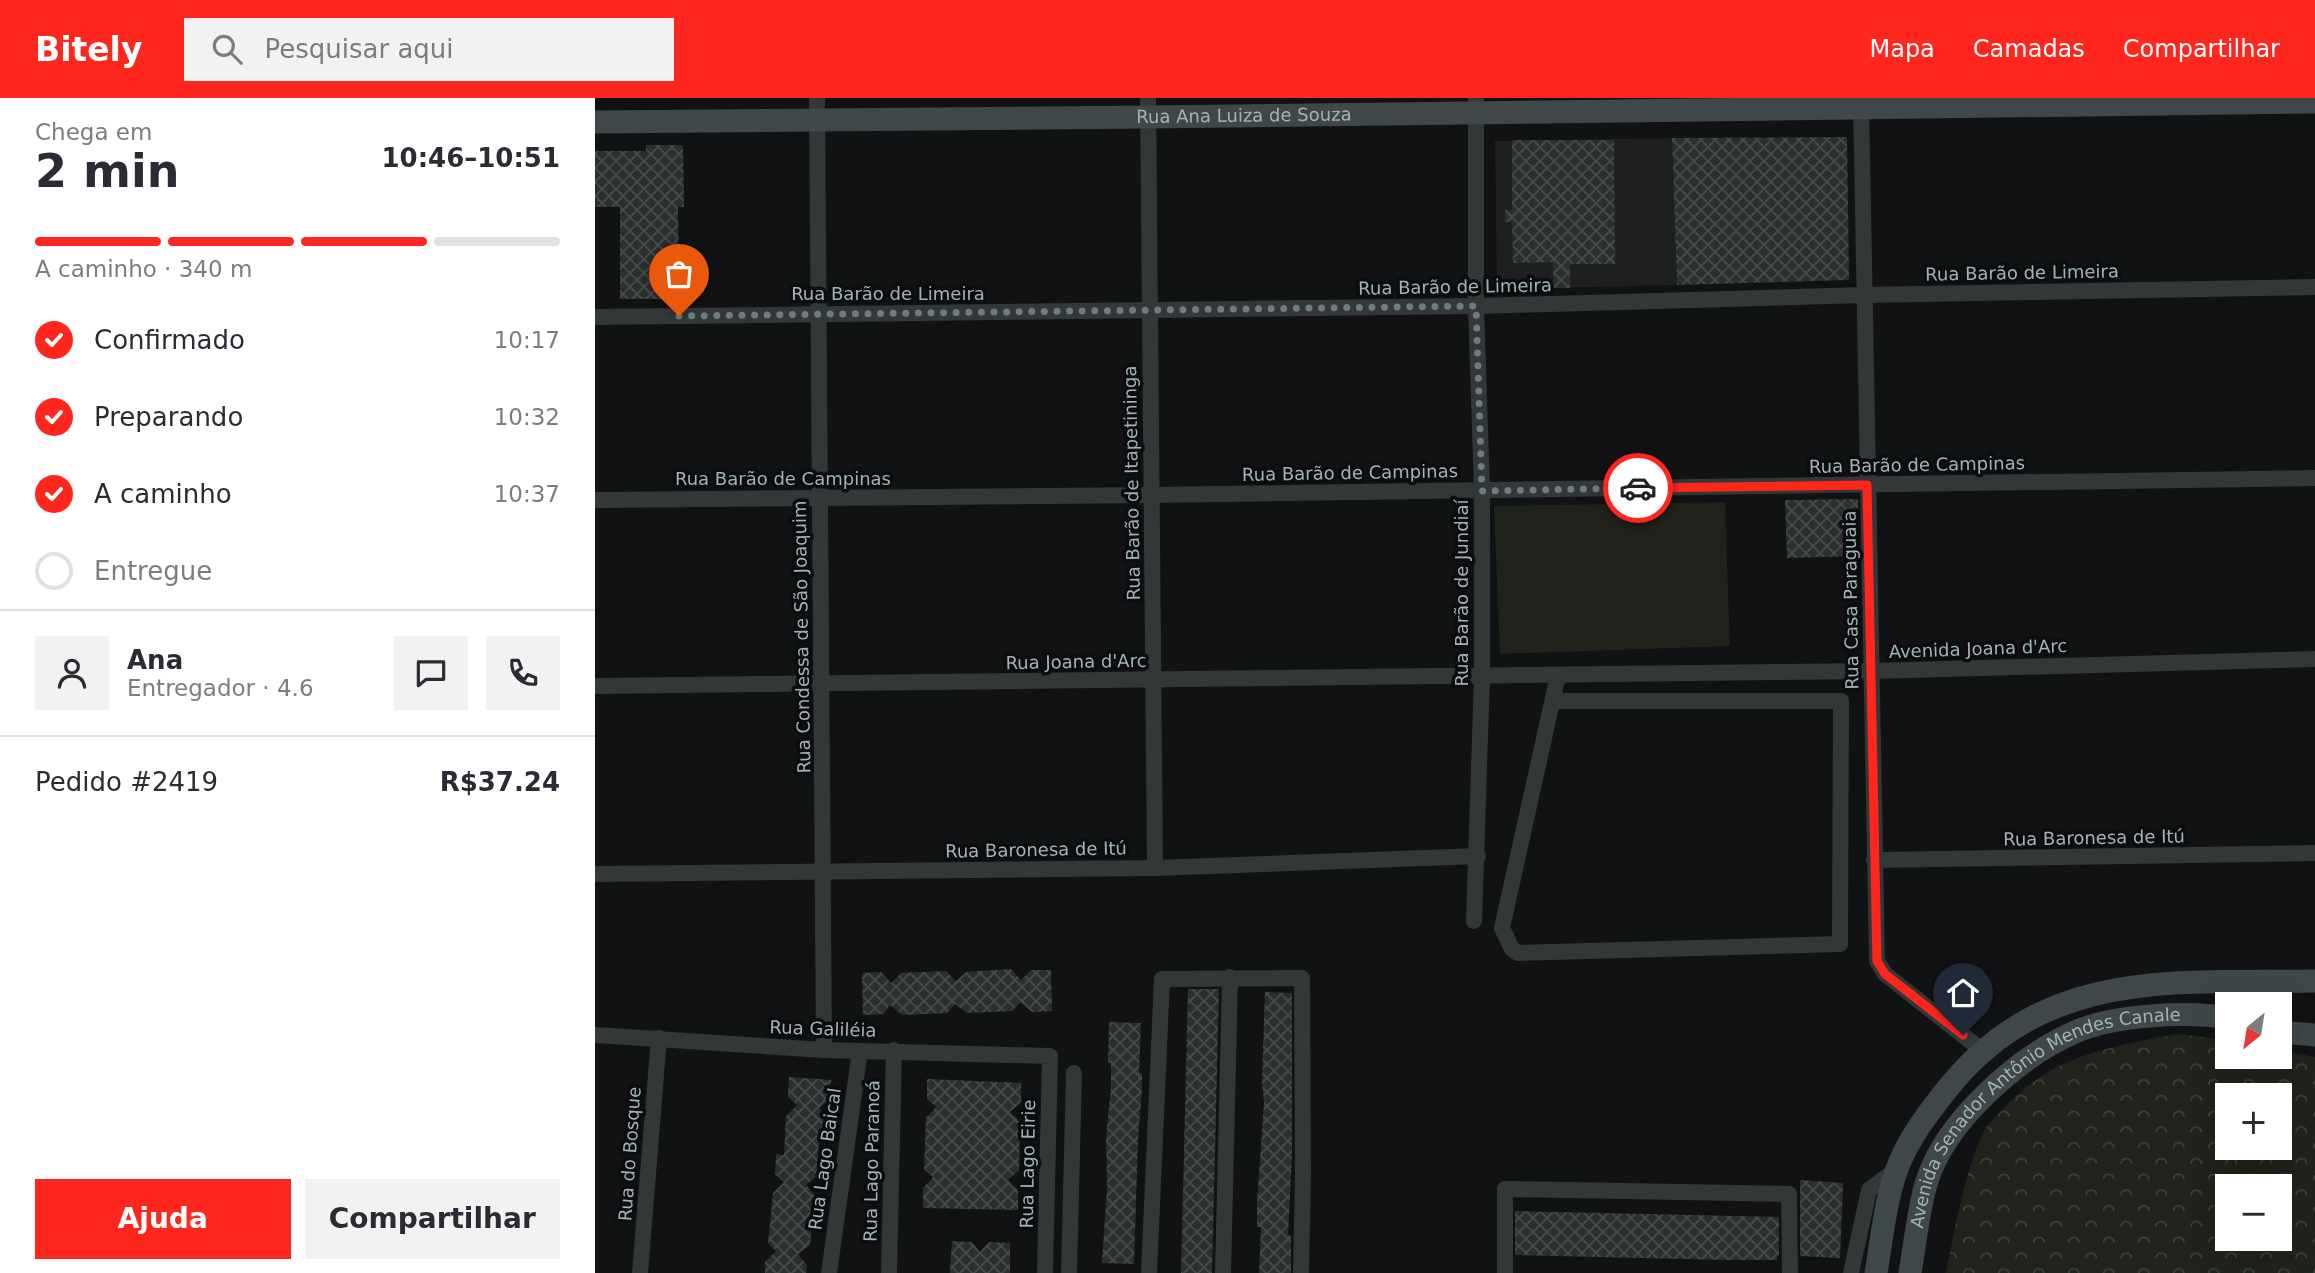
<!DOCTYPE html>
<html lang="pt">
<head>
<meta charset="utf-8">
<style>
  body { margin:0; font-family:"DejaVu Sans",sans-serif; background:#f2f2f3; color:#2b2b33; height:100vh; display:flex; flex-direction:column; font-size:26px; white-space:nowrap }
  * { box-sizing:border-box; margin:0 }
  p { font-size:23px; color:#7c7c81 }
  .icon { flex:none; width:38px; height:38px; fill:none; stroke:currentColor; stroke-width:2; stroke-linecap:round; stroke-linejoin:round }
  .map { position:relative; flex:1; overflow:hidden }
  .details { display:flex; flex-direction:column; background:#fff; width:595px }
  .details>* { flex:none }
  .needle { width:46px; rotate:210deg }
  .fabs { position:absolute; left:1620px; top:894px; display:grid; gap:14px }
  .fabs a { display:grid; place-items:center; width:77px; height:77px; border-radius:0px; background:#fff; box-shadow:0 7px 28px #0002; font-size:35px }
  .pin { position:absolute; display:grid; place-items:center; width:60px; height:60px; color:#fff; margin:-72px -30px; border-radius:50% 50% 50% 0; rotate:-45deg; box-shadow:0 0 7px #0007 }
  .pin .icon { rotate:45deg }
  .courier { position:absolute; display:grid; place-items:center; width:70px; height:70px; margin:-35px; border:5px solid #ff261d; border-radius:50%; background:#fff; color:#222; box-shadow:0 2px 9px #0007 }
  .head em { font-style:normal; font-weight:800 }
  .head div { display:flex; flex-direction:column-reverse }
  .head { display:flex; align-items:center; justify-content:space-between; height:119px; padding:0 35px }
  h1 { font-size:46px; font-weight:800; line-height:52px }
  .bar { display:grid; grid-template-columns:repeat(4,1fr); gap:10px 7px; align-content:center; height:84px; padding:0 35px }
  .bar i { height:9px; border-radius:5px; background:#e1e1e2 }
  .bar .active { background:#ff261d }
  .bar p { grid-column:span 4 }
  .line { display:flex; align-items:center; gap:18px; padding:0 35px; border-top:2px solid #e1e1e2 }
  .line div { flex:1 }
  .round { display:grid; place-items:center; flex:none; width:74px; height:74px; border-radius:0px; background:#f2f2f3 }
  ol { padding:0 35px; list-style:none }
  li { display:flex; align-items:center; gap:21px; height:77px }
  li p { margin-inline-start:auto }
  li .icon { padding:7px; border-radius:50%; background:#ff261d; color:#fff; stroke-width:4 }
  li:last-child { color:#7c7c81 }
  li i { width:38px; height:38px; border:4px solid #e1e1e2; border-radius:50% }
  .primary-button { display:flex; gap:14px; margin-top:auto; padding:14px 35px }
  .primary-button a { flex:1; height:80px; border-radius:0px; background:#ff261d; color:#fff; font-size:28px; font-weight:800; line-height:80px; text-align:center }
  .primary-button a+a { background:#f2f2f3; color:#2b2b33 }
  header { display:flex; align-items:center; gap:42px; box-sizing:border-box; height:98px; padding:0 35px; background:#ff261d; color:#fff }
  header strong { font-size:33px }
  nav { display:flex; gap:38px; margin-inline-start:auto; font-size:24px }
  .search { width:490px; height:63px; background:#f2f2f3; display:flex; align-items:center; gap:18px; box-sizing:border-box; padding:0 24px; border-radius:0px; color:#7c7c81; font-size:26px }
  main { display:flex; flex:1; min-height:0 }
  .map>svg:first-child { display:block }
  .built { fill:#1d1f20 }
  .forest { fill:url(#forest-crowns); fill-rule:evenodd }
  .park { fill:#1f231b }
  .building { fill:url(#building-cross-hatch) }
  .lines { fill:none; stroke-linecap:round; stroke-linejoin:round }
  .street { stroke:#323738; stroke-width:16 }
  .secondary { stroke:#3f4748; stroke-width:23 }
  .done { stroke:#6f7b7c; stroke-width:7; stroke-dasharray:0 12.6 }
  .route { stroke:#ff261d; stroke-width:9 }
  .labels { text-anchor:middle; stroke-width:7; stroke-linejoin:round; paint-order:stroke }
  .street-label { font-size:18px; fill:#a1b4b5; stroke:#0c0d0e }
</style>
</head>
<body>
<header>
<strong>Bitely</strong>
<div class="search"><svg class="icon" aria-label="search" viewBox="0 0 24 24"><circle cx="10" cy="10" r="6"/><path d="M15 15l6 6"/></svg>Pesquisar aqui</div>
<nav><a>Mapa</a><a>Camadas</a><a>Compartilhar</a></nav>
</header>
<main>
<section class="details">
<div class="head"><div><h1>2 min</h1><p>Chega em</p></div><em>10:46–10:51</em></div>
<div class="bar"><i class="active"></i><i class="active"></i><i class="active"></i><i></i><p>A caminho · 340 m</p></div>
<ol>
<li><svg class="icon" aria-label="check" viewBox="0 0 24 24"><path d="M5 12l5 5 9-10"/></svg>Confirmado<p>10:17</p></li>
<li><svg class="icon" aria-label="check" viewBox="0 0 24 24"><path d="M5 12l5 5 9-10"/></svg>Preparando<p>10:32</p></li>
<li><svg class="icon" aria-label="check" viewBox="0 0 24 24"><path d="M5 12l5 5 9-10"/></svg>A caminho<p>10:37</p></li>
<li><i></i>Entregue</li>
</ol>
<div class="line" style="height:126px"><a class="round"><svg class="icon" aria-label="person" viewBox="0 0 24 24"><circle cx="12" cy="8" r="4"/><path d="M4 21q1-7 8-7t8 7"/></svg></a><div><b>Ana</b><p>Entregador · 4.6</p></div><a class="round"><svg class="icon" aria-label="chat" viewBox="0 0 24 24"><path d="M4 5h16v11H9l-5 4z"/></svg></a><a class="round"><svg class="icon" aria-label="phone" viewBox="0 0 24 24"><path d="M5 4h4l2 5-3 2q2 4 5 5l2-3 5 2v4C11 20 4 13 5 4z"/></svg></a></div>
<div class="line" style="height:91px"><div>Pedido #2419</div><b>R$37.24</b></div>
<div class="primary-button"><a>Ajuda</a><a>Compartilhar</a></div>
</section>
<div class="map">
<svg width="1720" height="1175" viewBox="0 0 1720 1175">
  <defs>
    <pattern id="forest-crowns" width="20" height="18" patternUnits="userSpaceOnUse" patternTransform="scale(1.75)"><rect width="20" height="18" fill="#1f231b"/><path d="M2 6a3 3 0 1 1 6 0M12 15a3 3 0 1 1 6 0" fill="none" stroke="#3c413a"/></pattern>
    <pattern id="building-cross-hatch" width="8" height="8" patternUnits="userSpaceOnUse" patternTransform="scale(1.75)"><rect width="8" height="8" fill="#2c2f30"/><path d="M0 0l8 8M0 8l8-8" fill="none" stroke="#474b4c"/></pattern>
  </defs>
  <rect width="100%" height="100%" fill="#111213"/>
  <path class="built" d="M1077,40L1082,187L902,191L900,43Z"/>
  <path class="forest" d="M1582,936L1633,942V959H1685V952L1720,959V1175H1351C1360,1131 1369,1076 1388,1035C1392,1026 1402,1018 1408,1011C1455,958 1517,948 1582,936ZM1633,998H1685V1050H1633ZM1633,1088H1685V1141H1633Z"/>
  <path class="park" d="M1130,404L1135,548L905,556L899,408Z"/>
  <g class="building">
    <path d="M1252,39L1254,182L1082,187L1077,40Z"/>
    <path d="M917,42H1019L1020,166H975V190H958V164L918,165L917,124H910V112H917Z"/>
    <path d="M51,47H88L89,109H83L84,201H25V109H0V53H51Z"/>
    <path d="M1263,401L1264,458L1192,460L1190,402Z"/>
    <path d="M416,871L426,882L436,872H456L457,913L437,914L425,904L417,913L372,915L360,906L352,915L307,917L295,907L288,916L268,917L267,875L286,874L296,885L306,875L351,873L361,883L371,874Z"/>
    <path d="M593,891H624L617,1175H586Z"/>
    <path d="M670,894L697,895V1056L693,1137L696,1138V1175H664L666,1129H662V1104L669,1005L667,983Z"/>
    <path d="M514,924L546,925L544,975H547V991L543,1040L539,1166L507,1165L512,1089L511,1039L516,990V965H513Z"/>
    <path d="M194,979L236,982L235,1001L224,1010L233,1021L231,1041H224L222,1078L211,1087L220,1098L215,1147L203,1156L212,1167L211,1175H170V1164L181,1153L173,1145L178,1095L189,1084L180,1076L181,1056L189,1057L191,1018L202,1007L193,999Z"/>
    <path d="M332,981L426,985V1004L415,1014L425,1024L424,1072L413,1082L423,1092V1112L328,1110V1090L338,1079L329,1071L331,1020L341,1009L332,1001Z"/>
    <path d="M1205,1082L1248,1085L1245,1160L1205,1158Z"/>
    <path d="M920,1113L1184,1119V1158L1182,1157V1162H1131L920,1157Z"/>
    <path d="M357,1143L377,1144L385,1154L394,1144L415,1145V1175H355Z"/>
  </g>
  <g class="lines">
    <g class="street">
      <path d="M222,0L229,952"/>
      <path d="M553,0L560,770"/>
      <path d="M1266,2L1282,863L1290,876L1388,953"/>
      <path d="M0,219L881,208L1269,197L1720,189"/>
      <path d="M0,402L555,397L1720,380"/>
      <path d="M0,588L1277,573L1720,561"/>
      <path d="M958,603H1246L1245,846L923,855L917,851L907,830L963,577"/>
      <path d="M1279,762L1720,755"/>
      <path d="M0,776L560,770L883,758"/>
      <path d="M879,823L887,578V392L881,208V0"/>
      <path d="M0,937L229,952L455,958L450,1175"/>
      <path d="M45,1175L64,940"/>
      <path d="M234,1175L265,953"/>
      <path d="M294,1175L299,952"/>
      <path d="M474,1175L479,975"/>
      <path d="M554,1175L567,881L707,880L708,1077L706,1175"/>
      <path d="M628,1175L635,879"/>
      <path d="M910,1175V1091L1194,1096L1195,1175"/>
      <path d="M1256,1175L1274,1092L1302,1071"/>
    </g>
    <g class="secondary">
      <path id="s1" d="M0,24L554,19L1720,4"/>
      <path d="M1685,934L1720,937"/>
      <path d="M1281,1175C1287,1141 1290,1103 1302,1071C1313,1041 1333,1015 1353,990C1450,869 1581,885 1720,883"/>
      <path id="s2" d="M1315,1175C1320,1146 1323,1114 1331,1086C1349,1024 1423,959 1480,934C1519,917 1591,913 1633,920"/>
    </g>
  </g>
  <g class="lines">
    <path class="done" d="M84,218L881,208L887,393L1043,390"/>
    <path class="route" d="M1043,390L1272,387L1282,863L1290,876L1368,937"/>
  </g>
  <g class="labels">
    <g class="street-label">
      <text dy="6" stroke="none"><textPath href="#s1" startOffset="649">Rua Ana Luiza de Souza</textPath></text>
      <text transform="translate(1427 175) rotate(-1)" y="6">Rua Barão de Limeira</text>
      <text transform="translate(860 189) rotate(-1)" y="6">Rua Barão de Limeira</text>
      <text x="293" y="202">Rua Barão de Limeira</text>
      <text transform="translate(1322 367) rotate(-1)" y="6">Rua Barão de Campinas</text>
      <text transform="translate(755 375) rotate(-1)" y="6">Rua Barão de Campinas</text>
      <text x="188" y="387">Rua Barão de Campinas</text>
      <text transform="translate(537 385) rotate(-91)" y="6">Rua Barão de Itapetininga</text>
      <text transform="translate(867 495) rotate(-90)" y="6">Rua Barão de Jundiaí</text>
      <text transform="translate(1256 502) rotate(-91)" y="6">Rua Casa Paraguaia</text>
      <text transform="translate(207 539) rotate(-91)" y="6">Rua Condessa de São Joaquim</text>
      <text transform="translate(1383 551) rotate(-2)" y="6">Avenida Joana d'Arc</text>
      <text transform="translate(481 564) rotate(-1)" y="6">Rua Joana d'Arc</text>
      <text transform="translate(1499 740) rotate(-1)" y="6">Rua Baronesa de Itú</text>
      <text transform="translate(441 752) rotate(-1)" y="6">Rua Baronesa de Itú</text>
      <text transform="translate(228 931) rotate(2)" y="6">Rua Galiléia</text>
      <text dy="6" stroke="none"><textPath href="#s2" startOffset="231">Avenida Senador Antônio Mendes Canale</textPath></text>
      <text transform="translate(35 1056) rotate(-86)" y="6">Rua do Bosque</text>
      <text transform="translate(230 1061) rotate(-82)" y="6">Rua Lago Baical</text>
      <text transform="translate(277 1063) rotate(-89)" y="6">Rua Lago Paranoá</text>
      <text transform="translate(433 1066) rotate(-89)" y="6">Rua Lago Eirie</text>
    </g>
  </g>
</svg>
<div class="fabs">
<a><svg class="needle" viewBox="-14 -14 28 28"><path d="M0-13l5 13h-10z" fill="#e53935"/><path d="M0 13l5-13h-10z" fill="#7c7c81"/></svg></a>
<a>+</a>
<a>−</a>
</div>
<div class="pin" style="left:84px;top:218px;background:#ea580c"><svg class="icon" aria-label="bag" viewBox="0 0 24 24"><path d="M5 8h14l-1 12H6zM9 8a3 3 0 0 1 6 0"/></svg></div>
<div class="pin" style="left:1368px;top:937px;background:#1f2937"><svg class="icon" aria-label="home" viewBox="0 0 24 24"><path d="M3 11l9-7 9 7M6 9v11h12V9"/></svg></div>
<div class="courier" style="left:1043px;top:390px"><svg class="icon" aria-label="car" viewBox="0 0 24 24"><path d="M5 17H2v-5l4-1 3-4h7l3 4 3 1v5h-3M9 17h6M6 11h13"/><circle cx="7" cy="17" r="2"/><circle cx="17" cy="17" r="2"/></svg></div>
</div>
</main>
</body>
</html>
